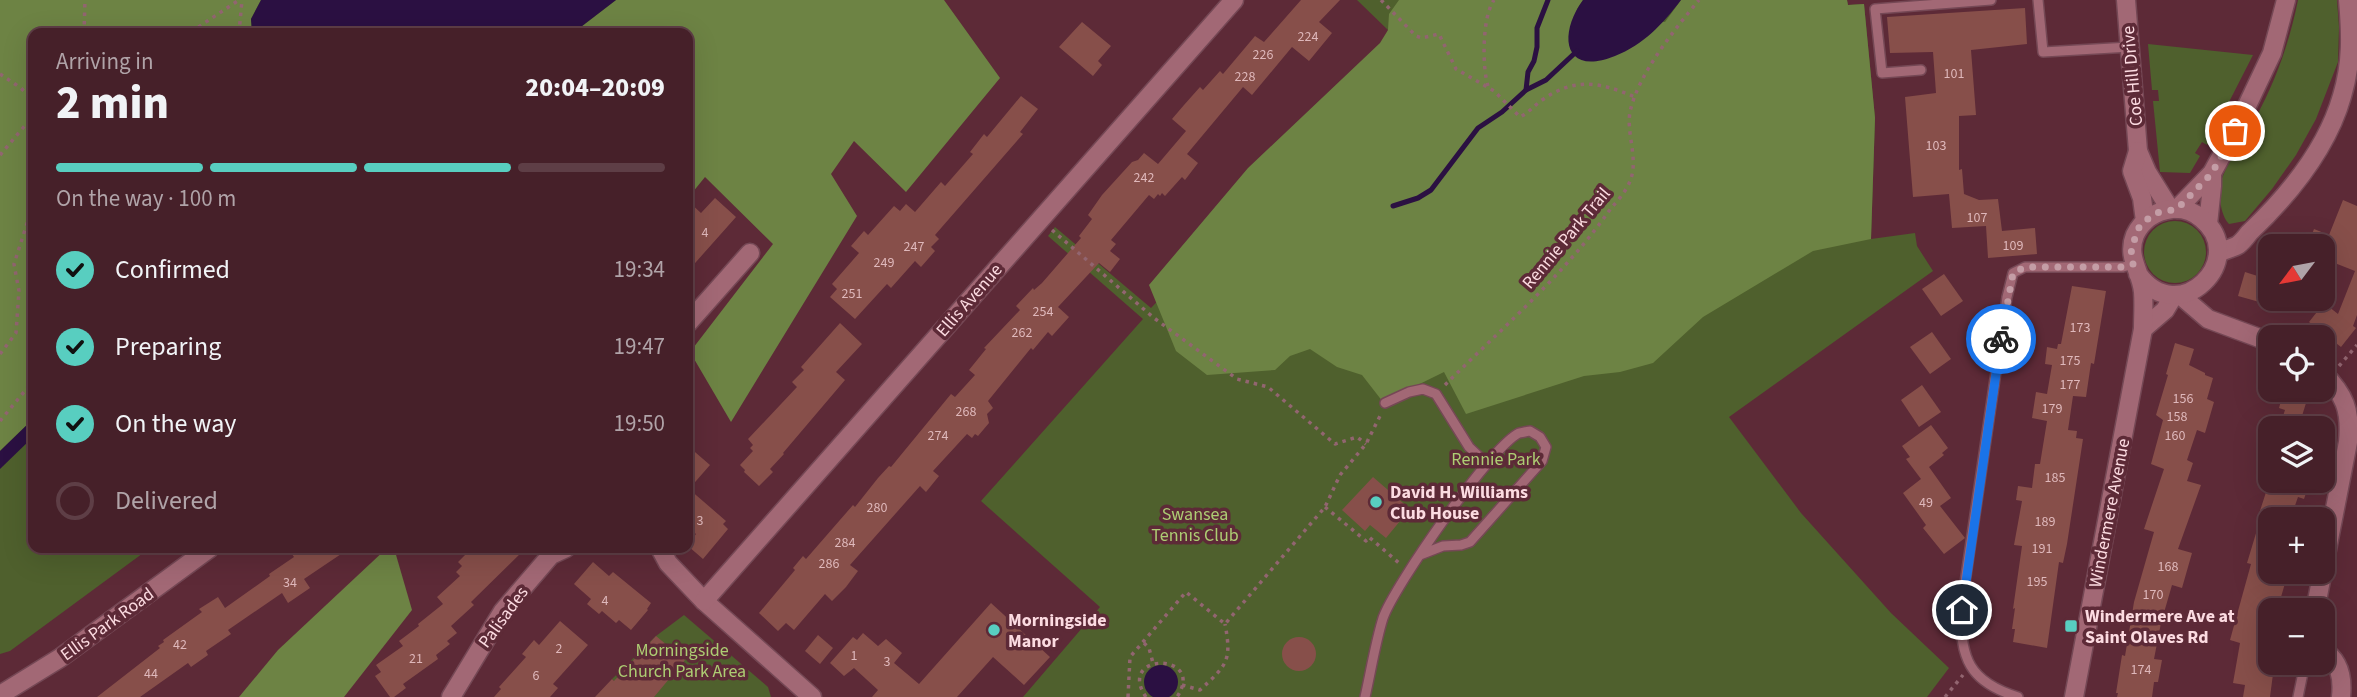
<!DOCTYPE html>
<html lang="en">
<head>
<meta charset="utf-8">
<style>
  body { margin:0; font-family:"Source Sans 3",sans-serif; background:#502d35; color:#f1f3f6; height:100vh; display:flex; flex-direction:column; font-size:26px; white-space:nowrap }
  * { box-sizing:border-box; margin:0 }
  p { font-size:23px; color:#b0a3a8 }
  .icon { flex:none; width:38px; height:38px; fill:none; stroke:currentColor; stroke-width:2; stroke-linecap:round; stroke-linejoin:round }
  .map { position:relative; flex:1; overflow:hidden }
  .drawer { position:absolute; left:28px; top:28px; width:665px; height:525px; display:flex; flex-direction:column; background:#462029; border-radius:14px; box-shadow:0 7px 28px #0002,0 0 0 2px #5e3e46 }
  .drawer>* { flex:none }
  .needle { width:46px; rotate:238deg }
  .tools { position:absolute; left:2258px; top:234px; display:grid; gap:14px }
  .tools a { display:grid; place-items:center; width:77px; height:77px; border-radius:14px; background:#462029; box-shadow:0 7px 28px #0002,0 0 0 2px #5e3e46; font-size:35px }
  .pin { position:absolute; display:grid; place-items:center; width:60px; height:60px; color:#fff; margin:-30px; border:4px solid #fff; border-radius:50%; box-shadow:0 2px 7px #0007 }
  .courier { position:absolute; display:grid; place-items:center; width:70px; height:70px; margin:-35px; border:5px solid #1a73e8; border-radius:50%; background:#fff; color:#222; box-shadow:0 2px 9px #0007 }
  .head em { font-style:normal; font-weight:800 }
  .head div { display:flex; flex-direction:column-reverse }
  .head { display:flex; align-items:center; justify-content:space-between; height:119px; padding:0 28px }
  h1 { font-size:46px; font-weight:800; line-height:52px }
  .bar { display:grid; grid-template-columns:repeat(4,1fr); gap:10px 7px; align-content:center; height:84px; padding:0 28px }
  .bar i { height:9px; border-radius:5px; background:#5e3e46 }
  .bar .current { background:#58cec0 }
  .bar p { grid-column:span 4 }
  ol { padding:0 28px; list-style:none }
  li { display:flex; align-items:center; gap:21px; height:77px }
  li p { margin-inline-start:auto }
  li .icon { padding:7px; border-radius:50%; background:#58cec0; color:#111; stroke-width:4 }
  li:last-child { color:#b0a3a8 }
  li i { width:38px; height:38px; border:4px solid #5e3e46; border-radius:50% }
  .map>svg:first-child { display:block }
  .green { fill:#4f602d }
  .forest { fill:#6d8344 }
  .water { fill:#2b1042 }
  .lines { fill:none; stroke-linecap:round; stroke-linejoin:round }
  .stream { stroke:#2b1042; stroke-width:5 }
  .building { fill:#874f4a }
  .lane-casing { stroke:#754855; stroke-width:12 }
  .street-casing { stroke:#754855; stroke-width:21 }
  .path { stroke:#926570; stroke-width:3.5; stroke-dasharray:3.5 5; stroke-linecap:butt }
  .lane { stroke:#a26875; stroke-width:9 }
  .street { stroke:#a26875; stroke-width:18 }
  .done { stroke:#c49da6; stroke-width:7; stroke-dasharray:0 12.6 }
  .route { stroke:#1a73e8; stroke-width:9 }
  .poi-dot { fill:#58cec0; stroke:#5d2a37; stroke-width:2.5 }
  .labels { text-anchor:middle; stroke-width:7; stroke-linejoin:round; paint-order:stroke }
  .number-label { font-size:14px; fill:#dfb8bb }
  .street-label { font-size:18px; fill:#fcdbe1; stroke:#5d2a37 }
  .park-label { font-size:18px; fill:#adcd73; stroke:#5d2a37 }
  .poi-label { font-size:18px; font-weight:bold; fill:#fcdbe1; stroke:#5d2a37; text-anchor:start }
</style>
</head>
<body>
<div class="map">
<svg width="2357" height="697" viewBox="0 0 2357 697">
  <rect width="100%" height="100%" fill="#5d2a37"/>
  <g class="green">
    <path d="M0,0H771L688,33H33V548H150L10,651L0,654Z"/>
    <path d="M1357,0H1847L1848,5L1864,4L1875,118L1871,239L1915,233L1917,246L1933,271L1729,417L1801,513L1891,613L1949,668L1927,697H1023L1100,607L981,501L1143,319L1048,236L1055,227L1151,308L1171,287L1319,301L1388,30Z"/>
    <path d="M2298,0H2337L2339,27L2338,62L2316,119L2296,155L2272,189L2245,221L2229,224C2221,217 2218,194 2220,184C2226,164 2246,136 2256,117C2276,81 2290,40 2298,0Z"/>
    <path d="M2148,44L2253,55L2207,145L2202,142L2195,153L2200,156L2190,173L2160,172L2153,101H2159L2158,90H2152Z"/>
    <circle cx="2175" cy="252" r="31"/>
    <path d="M684,615L768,687L771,697H632L612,679L656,636Z"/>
  </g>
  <g class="forest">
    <path d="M0,0H261L251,19L252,33H33V419L0,451Z"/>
    <path d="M616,0H944L1000,78L906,192L854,141L831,174L857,216L731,422L690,352L773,244L705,177L688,198V33H573Z"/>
    <path d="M1399,0H1583L1577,9L1665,22L1681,0H1847L1848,5L1864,4L1875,118L1871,239L1813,251L1703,317L1653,363L1620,372L1584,376L1466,414L1444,372L1383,402L1362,375L1337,367L1310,349L1290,356L1275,370L1207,375L1176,351L1149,285L1248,168L1380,43L1388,30L1389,14Z"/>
    <path d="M387,548H394L412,610L344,697H239L278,650Z"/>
  </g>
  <g class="water">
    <path d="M261,0H616L573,33H252L251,19Z"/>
    <path d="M1583,0H1681C1663,24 1643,45 1615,56C1563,77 1558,34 1583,0Z"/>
    <path d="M33,419V437L0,469V451Z"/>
    <circle cx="1161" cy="682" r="17"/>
  </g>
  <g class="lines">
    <g class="stream">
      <path d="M1526,90L1528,72L1534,61L1537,47V28L1548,0"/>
      <path d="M1393,206L1418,198L1431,190L1478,128L1502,112L1526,90L1546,80L1577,51"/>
    </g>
  </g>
  <g class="building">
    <path d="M1301,0H1340L1319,22L1332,33L1309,61L1292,47L1252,95L1243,87L1187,154L1198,163L1185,180L1182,177L1165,196L1162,193L1160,196L1158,194L1154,199L1149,195L1111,240L1116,244L1110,251L1120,259L1110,272L1099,263L1058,307L1069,317L1052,336L1048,332L1033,350L1031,348L988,401L993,408L987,414L989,423L978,436L975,434L972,438L967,434L933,471L939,476L926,492L920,486L850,565L858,571L846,587L832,601L825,594L794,630L786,623L778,631L759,613L795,570L793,568L803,556L806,559L853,505L855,507L878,478L889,466L891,467L951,394L955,397L975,375L969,370L986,349L984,348L1020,310L1016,306L1033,288L1034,290L1042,283L1081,238L1079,236L1092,219L1088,215L1102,195L1132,162L1138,160L1144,153L1158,164L1186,131L1172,119L1184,105L1200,87L1203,90L1220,71L1223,74L1255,36L1264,42Z"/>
    <path d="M2025,8L2027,44L1971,50L1976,115L1959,116V170L1962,169L1964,194L1979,200L1998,199L2002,231L2035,228L2037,254L1988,258L1986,226L1952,228L1949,194L1913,197L1905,97L1936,93L1933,52L1890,53L1887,17Z"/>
    <path d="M1082,22L1111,46L1098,61L1102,65L1093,76L1059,47Z"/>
    <path d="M1021,96L1038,109L1020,132L1023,134L935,235L939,239L931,247L935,251L921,267L915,261L891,288L887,284L855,319L830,297L837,289L832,284L859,253L851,246L864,231L868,235L894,206L900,211L906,204L915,212L941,182L945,186L973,154L970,152L984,134L987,137Z"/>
    <path d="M715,198L736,217L688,271V201L701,213Z"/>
    <path d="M2343,200L2357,206V315L2353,326L2356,328L2341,347L2309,322L2324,303L2338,314L2355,271L2322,258V247H2307L2314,229L2329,235Z"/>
    <path d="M2245,272L2270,280V305L2238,296Z"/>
    <path d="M1944,274L1963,301L1941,316L1922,289Z"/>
    <path d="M2072,286L2106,291L2094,364L2091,363L2086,397L2073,396L2068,430L2077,431L2076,438L2083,439L2067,544L2063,563L2059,562L2047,648L2013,642L2015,629H2012L2015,608L2013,609L2022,546L2014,545L2022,501L2016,500L2018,486L2032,488L2035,464H2040L2047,421L2032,418L2036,392L2047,394L2052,365L2045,364L2047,347L2057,349L2058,344H2061Z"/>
    <path d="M840,323L862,344L836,372L845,380L783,453L784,454L770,469L773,472L759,486L744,472L745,470L740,465L753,451L750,448L753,445L748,439L797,387L792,382L804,370L801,367Z"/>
    <path d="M1932,332L1951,359L1930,374L1910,347Z"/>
    <path d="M2175,343L2194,349L2189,365L2205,373V375L2213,378L2207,399L2214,402L2205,433L2197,430L2187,460L2193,463L2187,481L2201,485L2178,549L2192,553L2182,588L2172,585L2161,623L2154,659L2162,660L2158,682H2154L2152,697H2117L2118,693H2116L2122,655L2125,656L2134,602L2154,532L2144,529L2164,469L2151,464L2163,420L2156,415L2168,375L2166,374Z"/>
    <path d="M1922,385L1941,412L1919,427L1901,400Z"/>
    <path d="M2284,390H2310L2298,429H2282L2283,426L2280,425L2285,410L2279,408Z"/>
    <path d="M1931,425L1948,448L1942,453L1944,455L1929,467L1951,498L1940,506L1965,538L1944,554L1923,528L1926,525L1903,493L1921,479L1906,459L1910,457L1902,446Z"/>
    <path d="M688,446L710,465L689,489L726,521L723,524L728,529L703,559L688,546L696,534L688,527Z"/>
    <path d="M1373,477L1410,509L1386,538L1370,525L1365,531L1342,510Z"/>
    <path d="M2261,481H2310L2304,499L2298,497L2290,520H2270V572H2286L2283,580H2286L2281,597L2285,598L2281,611H2270V674H2273L2270,697H2243L2245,685L2233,683L2240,643L2230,640L2251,564L2247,563L2260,520H2257L2268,486L2261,484Z"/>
    <path d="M302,548H350L304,579L310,588L288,603L282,593L228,630L231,634L206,651L208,655L191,667L188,663L140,697H97L160,648L158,646L164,642L163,640L202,612L199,609L218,597L225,608L270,576L269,574L294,557L292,554Z"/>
    <path d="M472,548H526L471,602L474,605L451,626L457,633L447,641L450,644L436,655L438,659L403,684L406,688L394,697H390L375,676L381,672L376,665L403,646L399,641L419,626L418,624L443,604L437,597L460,576L456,572L462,566L458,562Z"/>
    <path d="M593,562L609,576L613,572L651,603L647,609L648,610L631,630L619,620L616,623L602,611L599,614L587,604L591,599L574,584Z"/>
    <path d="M991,603L1050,657L1024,685L993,657L957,697H872L878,690L854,668L844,676L830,663L853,637L857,640L863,633L878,646L886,639L902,653L894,663L919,684Z"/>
    <path d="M560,621L588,645L553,684L558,688L550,697H494L501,689L499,687L526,657L522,654L534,640L539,645Z"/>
    <path d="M818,635L833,648L820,664L805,651Z"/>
    <path d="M656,636L685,660L654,697H595L612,679L614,681Z"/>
    <circle cx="1299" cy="654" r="17"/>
  </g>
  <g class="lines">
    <g class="lane-casing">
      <g id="lane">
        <path d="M2038,0L2043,52L2130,47"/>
        <path d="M1921,70L1882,73L1875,9L1991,0"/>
        <path d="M1385,403L1409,392L1423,389L1436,394L1469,447L1487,464"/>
        <path d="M1365,697C1371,671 1375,644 1383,618C1394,586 1491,447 1519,433C1520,433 1529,431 1530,431L1540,437L1546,447L1542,461L1470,542L1461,545L1443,546L1420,555"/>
        <path d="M2018,697C1969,682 1960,658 1961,610L2007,297L2013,273L2025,267H2123L2133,264"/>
        <path d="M2298,697L2305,663"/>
      </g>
    </g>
    <g class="street-casing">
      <g id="street">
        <path d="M2126,0L2138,151L2147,172L2170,209"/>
        <path d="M2138,151L2132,171L2142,198L2145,221"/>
        <path d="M2177,209L2212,173L2235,131L2272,53L2286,0"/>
        <path d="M2208,224L2212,186V173"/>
        <path d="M2218,253C2224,250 2233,248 2238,245C2242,242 2246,237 2249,233C2288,196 2327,149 2342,96C2352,63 2351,34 2348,0"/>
        <path d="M2180,295L2208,319L2270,342"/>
        <path d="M688,323L750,253"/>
        <path d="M2143,329L2165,310L2174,295"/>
        <path d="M660,548L668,563L704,601L812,697"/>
        <path d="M704,601L1234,0"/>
        <path d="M2315,611L2348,442C2351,410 2345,395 2322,372"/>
        <path d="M2322,650C2340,660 2343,678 2341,697"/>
        <path d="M0,695L60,658L210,548"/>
        <path d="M451,697L503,611L551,555L566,548"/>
        <path d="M2074,697L2143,329C2143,317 2144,304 2143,292C2141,271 2126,257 2135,235C2142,220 2156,211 2172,209C2183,208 2194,212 2202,219C2250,258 2179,331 2138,274"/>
      </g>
    </g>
    <g class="path">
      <path d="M1381,0L1416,36L1422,38L1439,34L1456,69L1494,91L1520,117C1528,113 1534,106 1542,100C1575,77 1600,82 1635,97"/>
      <path d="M84,33L85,0"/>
      <path d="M193,33L194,30L239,0"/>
      <path d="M239,33L242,0"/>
      <path d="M0,74L21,88L33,101"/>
      <path d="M1488,86C1482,67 1482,17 1494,0"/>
      <path d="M0,155L33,116"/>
      <path d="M1052,230L1154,318L1237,379L1268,387L1335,444L1357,437L1366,444"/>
      <path d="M0,354L16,333L19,291L14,264L33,205"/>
      <path d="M2339,366L2357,345"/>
      <path d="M1445,385C1501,329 1563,276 1609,211C1616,202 1626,192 1630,181C1639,160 1626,133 1630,112C1638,74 1675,29 1699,0"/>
      <path d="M0,421L33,381"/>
      <path d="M1325,507L1366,541L1369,537L1399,563"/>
      <path d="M1144,643L1149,648L1153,663"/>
      <path d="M1182,685L1200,690C1227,665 1232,661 1225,624"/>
      <path d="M1128,697L1130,657L1186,592L1225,624L1325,507L1340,475L1366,444L1380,416"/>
      <path d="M1146,697C1115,652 1207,652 1177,697"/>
      <path d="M1945,697L1963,675"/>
    </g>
    <use href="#lane" class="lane"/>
    <use href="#street" class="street"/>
  </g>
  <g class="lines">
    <path class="done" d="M2001,339L2013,273L2025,267H2123L2133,264L2131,253L2137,230L2145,221L2156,213L2177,209L2212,173L2235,131"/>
    <path class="route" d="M1962,610L2001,339"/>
  </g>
  <g class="poi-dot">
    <circle cx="1376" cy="502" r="7"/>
    <rect x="2064" y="619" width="14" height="14" rx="3.5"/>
    <circle cx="994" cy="630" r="7"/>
  </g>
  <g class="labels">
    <g class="number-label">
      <text x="1308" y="41">224</text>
      <text x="1263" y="59">226</text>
      <text x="1954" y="78">101</text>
      <text x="1245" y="81">228</text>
      <text x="1936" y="150">103</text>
      <text x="1144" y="182">242</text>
      <text x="1977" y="222">107</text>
      <text x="705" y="237">4</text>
      <text x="2013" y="250">109</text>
      <text x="914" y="251">247</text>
      <text x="884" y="267">249</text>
      <text x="852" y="298">251</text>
      <text x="1043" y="316">254</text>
      <text x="2080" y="332">173</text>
      <text x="1022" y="337">262</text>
      <text x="2070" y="365">175</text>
      <text x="2070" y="389">177</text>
      <text x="2183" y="403">156</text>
      <text x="2052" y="413">179</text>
      <text x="966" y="416">268</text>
      <text x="2177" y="421">158</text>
      <text x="938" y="440">274</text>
      <text x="2175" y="440">160</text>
      <text x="2055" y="482">185</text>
      <text x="1926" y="507">49</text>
      <text x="877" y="512">280</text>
      <text x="700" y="525">3</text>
      <text x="2045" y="526">189</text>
      <text x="845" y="547">284</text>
      <text x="2042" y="553">191</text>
      <text x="829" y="568">286</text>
      <text x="2168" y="571">168</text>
      <text x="2037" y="586">195</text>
      <text x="290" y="587">34</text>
      <text x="2153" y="599">170</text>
      <text x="605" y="605">4</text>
      <text x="180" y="649">42</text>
      <text x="559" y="653">2</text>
      <text x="854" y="660">1</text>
      <text x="416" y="663">21</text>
      <text x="887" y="666">3</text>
      <text x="2141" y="674">174</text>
      <text x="151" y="678">44</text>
      <text x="536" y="680">6</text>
    </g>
    <g class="street-label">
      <text transform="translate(2132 76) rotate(-95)" y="6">Coe Hill Drive</text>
      <text transform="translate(1566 238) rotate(-50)" y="6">Rennie Park Trail</text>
      <text transform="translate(969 300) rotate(-49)" y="6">Ellis Avenue</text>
      <text transform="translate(2109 513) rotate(-79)" y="6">Windermere Avenue</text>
      <text transform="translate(503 617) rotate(-54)" y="6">Palisades</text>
      <text transform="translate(107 624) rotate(-36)" y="6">Ellis Park Road</text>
    </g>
    <g class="park-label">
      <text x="1496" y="465">Rennie Park</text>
      <text x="1195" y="520">Swansea<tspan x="1195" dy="21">Tennis Club</tspan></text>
      <text x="682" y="656">Morningside<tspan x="682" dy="21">Church Park Area</tspan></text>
    </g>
    <g class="poi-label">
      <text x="1390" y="498">David H. Williams<tspan x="1390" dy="21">Club House</tspan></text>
      <text x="2085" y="622">Windermere Ave at<tspan x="2085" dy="21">Saint Olaves Rd</tspan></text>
      <text x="1008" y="626">Morningside<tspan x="1008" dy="21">Manor</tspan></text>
    </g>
  </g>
</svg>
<div class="tools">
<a><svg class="needle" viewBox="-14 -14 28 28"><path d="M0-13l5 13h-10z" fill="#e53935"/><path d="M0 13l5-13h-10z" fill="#b0a3a8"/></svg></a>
<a><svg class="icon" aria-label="locate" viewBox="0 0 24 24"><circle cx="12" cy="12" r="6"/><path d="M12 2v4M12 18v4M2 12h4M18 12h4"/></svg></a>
<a><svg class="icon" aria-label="layers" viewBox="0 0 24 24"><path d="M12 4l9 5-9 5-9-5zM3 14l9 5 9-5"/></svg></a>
<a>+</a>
<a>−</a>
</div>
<div class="pin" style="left:2235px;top:131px;background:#ea580c"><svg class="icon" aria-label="bag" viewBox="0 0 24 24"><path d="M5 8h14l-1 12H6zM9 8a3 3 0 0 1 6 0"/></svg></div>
<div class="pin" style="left:1962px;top:610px;background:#1f2937"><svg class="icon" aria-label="home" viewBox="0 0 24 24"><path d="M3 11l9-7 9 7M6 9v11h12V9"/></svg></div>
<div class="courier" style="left:2001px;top:339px"><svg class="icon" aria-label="bike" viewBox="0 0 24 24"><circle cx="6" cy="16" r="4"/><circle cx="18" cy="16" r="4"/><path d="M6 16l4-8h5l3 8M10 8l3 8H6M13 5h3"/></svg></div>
<section class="drawer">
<div class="head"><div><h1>2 min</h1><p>Arriving in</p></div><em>20:04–20:09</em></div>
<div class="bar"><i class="current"></i><i class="current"></i><i class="current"></i><i></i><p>On the way · 100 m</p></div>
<ol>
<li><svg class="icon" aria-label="check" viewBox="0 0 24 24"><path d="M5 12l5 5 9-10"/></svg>Confirmed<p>19:34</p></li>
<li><svg class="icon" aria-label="check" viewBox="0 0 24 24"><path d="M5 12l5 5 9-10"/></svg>Preparing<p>19:47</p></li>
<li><svg class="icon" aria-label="check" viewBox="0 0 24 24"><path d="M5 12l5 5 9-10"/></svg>On the way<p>19:50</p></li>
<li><i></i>Delivered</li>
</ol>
</section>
</div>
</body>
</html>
